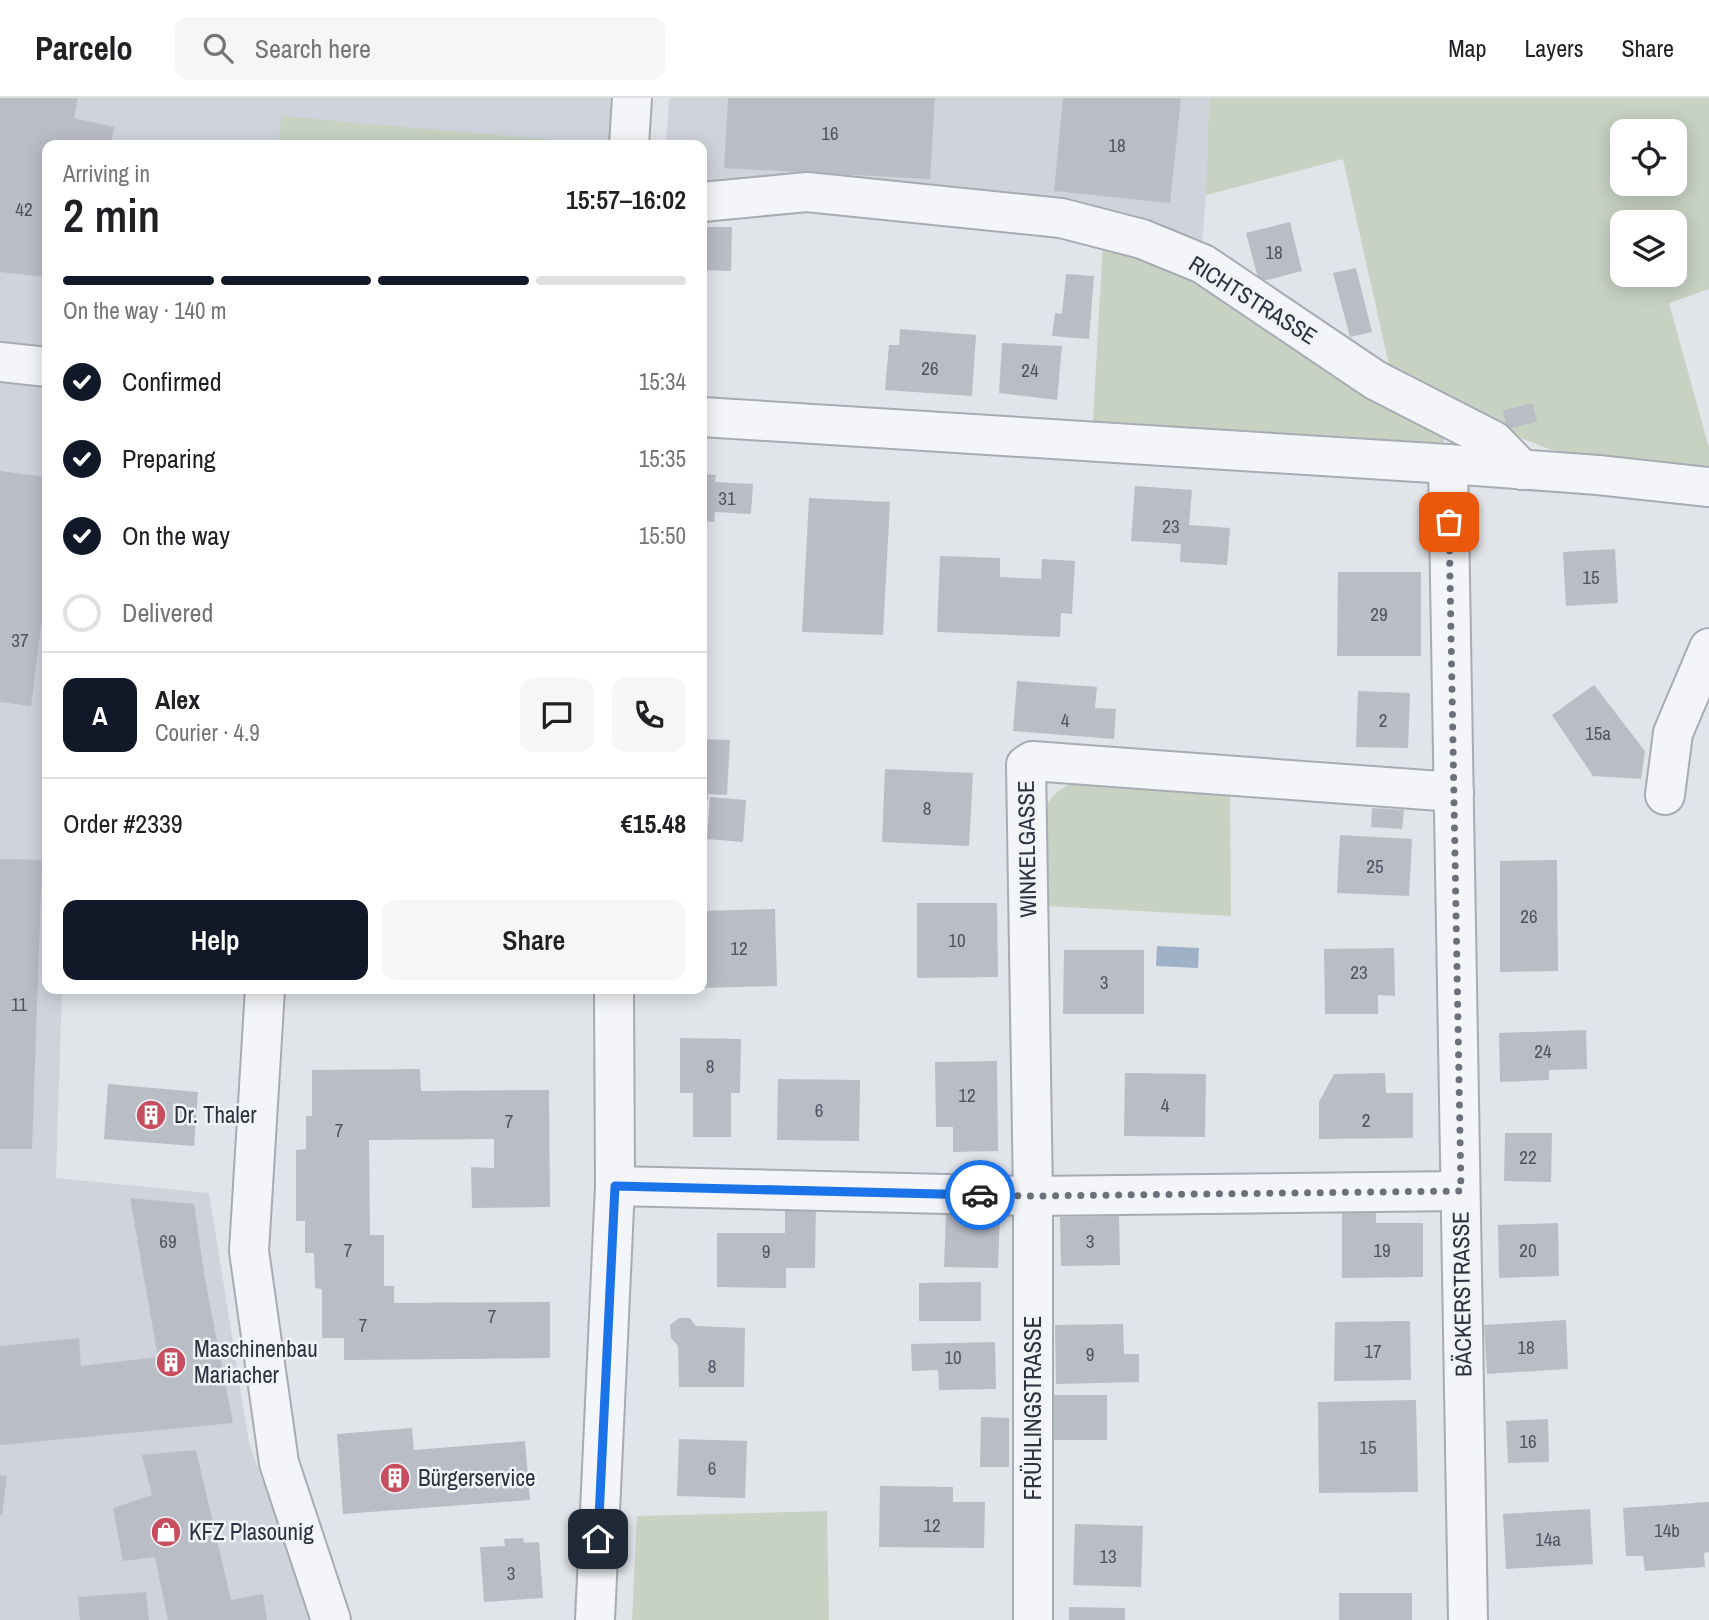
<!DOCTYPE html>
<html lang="en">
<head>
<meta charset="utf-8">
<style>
  body { margin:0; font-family:"Archivo Narrow",sans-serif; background:#f6f6f6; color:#202124; height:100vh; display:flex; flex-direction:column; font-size:26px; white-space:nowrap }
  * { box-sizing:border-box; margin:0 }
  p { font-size:23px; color:#757577 }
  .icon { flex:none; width:38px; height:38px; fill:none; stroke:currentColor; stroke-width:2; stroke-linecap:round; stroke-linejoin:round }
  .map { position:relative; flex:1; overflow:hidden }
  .panel { position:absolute; left:42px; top:42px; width:665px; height:854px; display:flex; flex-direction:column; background:#fff; border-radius:14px; box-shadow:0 4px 18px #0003 }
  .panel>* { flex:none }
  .controls { position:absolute; left:1610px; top:21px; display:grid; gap:14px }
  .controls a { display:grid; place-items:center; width:77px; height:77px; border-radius:14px; background:#fff; box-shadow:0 4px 18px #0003; font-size:35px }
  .pin { position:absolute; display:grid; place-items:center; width:60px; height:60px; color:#fff; margin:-30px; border-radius:14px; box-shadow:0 4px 10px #0006 }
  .courier { position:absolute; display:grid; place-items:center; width:70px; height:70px; margin:-35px; border:5px solid #1a73e8; border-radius:50%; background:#fff; color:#222; box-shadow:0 2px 9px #0007 }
  .summary em { font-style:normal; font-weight:600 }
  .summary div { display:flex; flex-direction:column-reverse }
  .summary { display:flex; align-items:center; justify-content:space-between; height:119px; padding:0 21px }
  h1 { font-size:46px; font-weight:600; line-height:52px }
  .bar { display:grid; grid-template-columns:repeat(4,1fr); gap:10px 7px; align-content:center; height:84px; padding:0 21px }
  .bar i { height:9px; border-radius:5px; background:#e0e0e0 }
  .bar .current { background:#111827 }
  .bar p { grid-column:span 4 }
  .line { display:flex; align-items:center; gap:18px; padding:0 21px; border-top:2px solid #e0e0e0 }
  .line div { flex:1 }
  .round { display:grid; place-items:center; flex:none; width:74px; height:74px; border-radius:14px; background:#f6f6f6 }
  ol { padding:0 21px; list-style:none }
  li { display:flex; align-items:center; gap:21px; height:77px }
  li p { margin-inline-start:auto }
  li .icon { padding:7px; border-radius:50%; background:#111827; color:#fff; stroke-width:4 }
  li:last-child { color:#757577 }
  li i { width:38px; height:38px; border:4px solid #e0e0e0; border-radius:50% }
  .cta { display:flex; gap:14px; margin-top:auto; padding:14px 21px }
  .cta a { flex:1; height:80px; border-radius:14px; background:#111827; color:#fff; font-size:28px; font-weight:600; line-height:80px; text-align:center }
  .cta a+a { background:#f6f6f6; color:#202124 }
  header { display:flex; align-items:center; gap:42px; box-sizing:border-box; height:98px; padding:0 35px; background:#fff; border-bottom:2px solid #e0e0e0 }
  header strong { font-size:33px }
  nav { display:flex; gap:38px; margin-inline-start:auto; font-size:24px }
  .search { width:490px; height:63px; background:#f6f6f6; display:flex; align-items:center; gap:18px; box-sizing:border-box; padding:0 24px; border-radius:14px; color:#757577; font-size:26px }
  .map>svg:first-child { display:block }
  .built { fill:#cfd3db }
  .green { fill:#c7d2c3; fill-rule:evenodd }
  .water { fill:#9eb1c7 }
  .building { fill:#b9bdc6 }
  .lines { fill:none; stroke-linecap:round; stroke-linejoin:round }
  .minor-casing { stroke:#a7abb3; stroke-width:42 }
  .minor { stroke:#f4f5f8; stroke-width:38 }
  .done { stroke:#6b707b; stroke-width:7; stroke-dasharray:0 12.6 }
  .route { stroke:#1a73e8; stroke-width:9 }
  .labels { text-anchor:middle; stroke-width:5; stroke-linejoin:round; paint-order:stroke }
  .number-label { font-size:19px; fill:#4e5562 }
  .street-label { font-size:23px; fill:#2b3240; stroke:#f1f3f7 }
  .poi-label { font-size:23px; fill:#2b3240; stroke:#f1f3f7; text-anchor:start }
</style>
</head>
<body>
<header>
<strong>Parcelo</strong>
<div class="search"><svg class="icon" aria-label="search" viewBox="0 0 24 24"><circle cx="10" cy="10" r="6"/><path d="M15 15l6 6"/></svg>Search here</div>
<nav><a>Map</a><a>Layers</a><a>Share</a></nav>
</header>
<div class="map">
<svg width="1709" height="1522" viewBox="0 0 1709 1522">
  <rect width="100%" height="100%" fill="#e1e4e9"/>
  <g class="built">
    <path d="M0,0H611L610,47H47V891H62L56,1080L209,1095L249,1345L313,1522H0Z"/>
    <path d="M669,0H1209L1206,97L1201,156L702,94V47H666Z"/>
  </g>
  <g class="green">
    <path d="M1209,0H1709V191L1669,205L1709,350V369L1581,364L1484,325L1391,276L1343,61L1206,97ZM1622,33H1675V86H1622ZM1622,124H1675V177H1622Z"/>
    <path d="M281,18L597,46V47H279Z"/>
    <path d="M1103,144L1150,157L1444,327V345L1093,323Z"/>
    <path d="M1071,685L1230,697L1231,818L1047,808L1044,712C1051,698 1058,692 1071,685Z"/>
    <path d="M827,1413L829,1522H632L637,1418Z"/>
  </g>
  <path class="water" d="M1157,848L1199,850L1198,870L1156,868Z"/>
  <g class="building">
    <path d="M0,0H78L74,20L114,29L111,47H47V179L0,174Z"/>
    <path d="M728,0H935L930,81L724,70Z"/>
    <path d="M1063,0H1181L1170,105L1054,93Z"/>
    <path d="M1290,124L1302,173L1259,184L1246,135Z"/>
    <path d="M702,129H732L731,173L702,172Z"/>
    <path d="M1356,170L1372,234L1350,239L1333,175Z"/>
    <path d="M1066,176L1094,178L1089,241L1052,238L1055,215L1062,216Z"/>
    <path d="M900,231L976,237L972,298L885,292L889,247H899Z"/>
    <path d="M1002,245L1062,248L1057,302L999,295Z"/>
    <path d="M1533,305L1537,324L1507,331L1503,312Z"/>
    <path d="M0,373L47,379V480L31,608L0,604Z"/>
    <path d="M702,376L716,377L715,384L753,386L751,416L715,414L714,424L702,423Z"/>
    <path d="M1135,388L1192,392L1189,427L1230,430L1227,467L1180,464L1181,446L1131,443Z"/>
    <path d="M809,400L890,404L883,537L802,534Z"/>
    <path d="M1615,451L1618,505L1566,508L1563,454Z"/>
    <path d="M940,458L1000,460V479L1041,481L1042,461L1075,463L1072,516L1061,515L1060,539L937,534Z"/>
    <path d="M1338,474H1421V558H1337Z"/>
    <path d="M1017,583L1097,589L1095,610L1116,611L1114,641L1013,633Z"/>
    <path d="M1594,587L1645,653L1641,681L1593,678L1552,617Z"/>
    <path d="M1358,593L1410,595L1408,650L1356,649Z"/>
    <path d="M702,641L730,642L727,697L708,696V702L702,701Z"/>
    <path d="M885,671L973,675L969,748L882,744Z"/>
    <path d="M710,699L746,702L743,744L707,741Z"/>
    <path d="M1372,710L1404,712L1402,731L1371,729Z"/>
    <path d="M1340,737L1412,741L1409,798L1337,795Z"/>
    <path d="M0,761L42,762L32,1051H0Z"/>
    <path d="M1557,762L1558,873L1500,874V763Z"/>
    <path d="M917,805H997L998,879L917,880Z"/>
    <path d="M775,811L777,888L702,890V813Z"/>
    <path d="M1394,850L1395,898L1378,897V916H1325L1324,851Z"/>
    <path d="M1064,852H1144V916H1063Z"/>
    <path d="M1586,932L1587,971L1549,972V982L1500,984L1499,935Z"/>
    <path d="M680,940L741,941L740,995H731V1039H693V995H680Z"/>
    <path d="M997,963L998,1053L953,1054V1029H936L935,964Z"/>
    <path d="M420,971L421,993L549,992L550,1109L472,1110L471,1069L494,1070V1041L369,1042L370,1137H384V1188H394V1205L550,1204V1260L344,1262V1240H322V1191L315,1190L314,1155H305V1123H296V1052L306,1051V1018H312V972Z"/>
    <path d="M1125,975L1206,976L1205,1039L1124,1038Z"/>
    <path d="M1385,975L1386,995H1413V1040L1319,1041V1004L1334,976Z"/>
    <path d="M778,981L860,982L859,1043L777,1042Z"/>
    <path d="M108,986L198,994L194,1048L104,1041Z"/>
    <path d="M1505,1035H1552L1551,1084L1504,1083Z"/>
    <path d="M785,1099L816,1100L815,1170H786V1190L717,1189V1135H785Z"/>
    <path d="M130,1100L194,1106L205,1181L233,1325L0,1347V1248L79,1240L81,1268L158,1259Z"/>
    <path d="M1342,1108L1376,1109V1125H1423V1179L1342,1180Z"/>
    <path d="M946,1115L1000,1116L998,1170L944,1169Z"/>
    <path d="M1119,1118L1120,1167L1061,1168L1060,1119Z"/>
    <path d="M1558,1125L1559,1178L1499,1180L1498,1127Z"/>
    <path d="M981,1184V1223H919V1185Z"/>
    <path d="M679,1220H690L696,1228L745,1230L744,1289H679L678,1248L671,1240L670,1227Z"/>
    <path d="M1566,1222L1568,1271L1487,1276L1484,1227Z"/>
    <path d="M1410,1223L1411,1282L1334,1283L1335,1224Z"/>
    <path d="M1123,1226L1124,1256H1139V1284L1056,1286L1055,1227Z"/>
    <path d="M995,1244L996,1291L939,1292L938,1272L912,1273L911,1246Z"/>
    <rect x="1048" y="1297" width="59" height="45"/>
    <path d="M1416,1302L1418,1394L1319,1395L1318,1304Z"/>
    <path d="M981,1319L1009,1320V1369H980Z"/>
    <path d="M1548,1321L1549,1364L1508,1365L1506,1323Z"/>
    <path d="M412,1330L414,1352L525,1343L530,1402L343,1416L337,1336Z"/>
    <path d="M679,1341L747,1343L745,1400L677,1398Z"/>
    <path d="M196,1352L231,1502L263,1496L267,1522H168L155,1459L123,1463L113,1410L152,1397L142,1357Z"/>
    <path d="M0,1377L7,1378L2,1417H0Z"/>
    <path d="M880,1388L953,1389V1404H985L984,1450L879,1449Z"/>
    <path d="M1709,1404V1454L1704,1455L1705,1469L1645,1473L1643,1458H1626L1623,1410Z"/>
    <path d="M1590,1411L1593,1466L1506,1471L1503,1416Z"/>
    <path d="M1075,1426L1143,1428L1141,1489L1073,1487Z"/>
    <path d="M523,1440L524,1445L539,1444L543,1500L484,1504L480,1449L505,1448L504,1441Z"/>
    <path d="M146,1494L149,1522H80L78,1499Z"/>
    <rect x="1339" y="1495" width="73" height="27"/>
    <path d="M1069,1509L1125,1510V1522H1069Z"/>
  </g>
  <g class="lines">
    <g class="minor-casing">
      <g id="minor">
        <path d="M629,47L632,0"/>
        <path d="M702,104L807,94L1061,120L1142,141L1203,166L1375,282L1494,343L1522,372"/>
        <path d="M0,264L47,269"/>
        <path d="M702,319L1448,366L1598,377L1709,389"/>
        <path d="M1448,366L1468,1522"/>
        <path d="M1665,697L1673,635L1709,550"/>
        <path d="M265,891L249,1153L279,1365L331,1522"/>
        <path d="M615,1088L1033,1098L1460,1093"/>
        <path d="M595,1522L615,1088L614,891"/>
        <path d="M1033,1522V1098L1026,667L1032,663L1454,694"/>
      </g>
    </g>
    <use href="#minor" class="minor"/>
  </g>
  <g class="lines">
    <path class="done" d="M980,1097L1033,1098L1461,1093L1449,424"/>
    <path class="route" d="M598,1441L615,1088L980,1097"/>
  </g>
  <defs>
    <g id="building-disc" transform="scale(1.575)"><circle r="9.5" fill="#c64e5e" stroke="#f1f3f7"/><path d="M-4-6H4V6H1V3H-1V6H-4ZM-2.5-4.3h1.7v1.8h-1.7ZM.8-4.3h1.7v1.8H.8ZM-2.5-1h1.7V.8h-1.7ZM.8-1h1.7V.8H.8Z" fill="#fff"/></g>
    <g id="shop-disc" transform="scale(1.575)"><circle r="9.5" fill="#c64e5e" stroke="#f1f3f7"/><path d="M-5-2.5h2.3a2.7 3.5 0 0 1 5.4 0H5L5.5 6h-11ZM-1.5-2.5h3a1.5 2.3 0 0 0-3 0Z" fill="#fff"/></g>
  </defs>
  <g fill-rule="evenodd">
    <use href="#building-disc" x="151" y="1017"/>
    <use href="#building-disc" x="171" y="1264"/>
    <use href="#building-disc" x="395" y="1380"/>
    <use href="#shop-disc" x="166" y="1434"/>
  </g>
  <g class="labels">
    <g class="number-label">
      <text x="830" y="42">16</text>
      <text x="1117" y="54">18</text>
      <text x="24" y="118">42</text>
      <text x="1274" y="161">18</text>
      <text x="930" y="277">26</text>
      <text x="1030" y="279">24</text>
      <text x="727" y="407">31</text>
      <text x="1171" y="435">23</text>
      <text x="1591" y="486">15</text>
      <text x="1379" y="523">29</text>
      <text x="20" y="549">37</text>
      <text x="1065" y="629">4</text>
      <text x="1383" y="629">2</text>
      <text x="1598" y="642">15a</text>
      <text x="927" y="717">8</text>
      <text x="1375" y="775">25</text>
      <text x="1529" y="825">26</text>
      <text x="957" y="849">10</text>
      <text x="739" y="857">12</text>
      <text x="1359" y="881">23</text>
      <text x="1104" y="891">3</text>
      <text x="19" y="913">11</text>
      <text x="1543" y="960">24</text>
      <text x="710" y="975">8</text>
      <text x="967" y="1004">12</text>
      <text x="1165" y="1014">4</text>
      <text x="819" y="1019">6</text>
      <text x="1366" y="1029">2</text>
      <text x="509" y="1030">7</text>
      <text x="339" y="1039">7</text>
      <text x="1528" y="1066">22</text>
      <text x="168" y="1150">69</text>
      <text x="1090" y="1150">3</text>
      <text x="348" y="1159">7</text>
      <text x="1382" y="1159">19</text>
      <text x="1528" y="1159">20</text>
      <text x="766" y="1160">9</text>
      <text x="492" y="1225">7</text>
      <text x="363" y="1234">7</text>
      <text x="1526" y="1256">18</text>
      <text x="1373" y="1260">17</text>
      <text x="1090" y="1263">9</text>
      <text x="953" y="1266">10</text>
      <text x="712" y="1275">8</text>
      <text x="1528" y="1350">16</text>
      <text x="1368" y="1356">15</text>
      <text x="712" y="1377">6</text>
      <text x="932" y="1434">12</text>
      <text x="1667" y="1439">14b</text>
      <text x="1548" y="1448">14a</text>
      <text x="1108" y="1465">13</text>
      <text x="511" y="1482">3</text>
    </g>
    <g class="street-label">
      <text transform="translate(1253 202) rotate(32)" y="8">RICHTSTRASSE</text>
      <text transform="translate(1027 751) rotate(-91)" y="8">WINKELGASSE</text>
      <text transform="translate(1462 1196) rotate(-91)" y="8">BÄCKERSTRASSE</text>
      <text transform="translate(1033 1310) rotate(-90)" y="8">FRÜHLINGSTRASSE</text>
    </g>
    <g class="poi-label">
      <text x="174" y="1025">Dr. Thaler</text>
      <text x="194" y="1259">Maschinenbau<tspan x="194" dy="26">Mariacher</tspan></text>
      <text x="418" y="1388">Bürgerservice</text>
      <text x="189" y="1442">KFZ Plasounig</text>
    </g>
  </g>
</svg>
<div class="controls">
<a><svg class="icon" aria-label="locate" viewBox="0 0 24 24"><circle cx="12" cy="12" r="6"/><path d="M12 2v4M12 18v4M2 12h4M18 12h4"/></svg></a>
<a><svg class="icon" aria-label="layers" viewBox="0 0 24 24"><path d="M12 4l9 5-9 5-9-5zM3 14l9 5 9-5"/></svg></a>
</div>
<div class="pin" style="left:1449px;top:424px;background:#ea580c"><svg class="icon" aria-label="bag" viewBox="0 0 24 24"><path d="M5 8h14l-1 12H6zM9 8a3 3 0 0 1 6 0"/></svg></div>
<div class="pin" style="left:598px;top:1441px;background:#1f2937"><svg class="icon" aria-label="home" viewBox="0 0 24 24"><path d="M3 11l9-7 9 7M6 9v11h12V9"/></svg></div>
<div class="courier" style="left:980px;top:1097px"><svg class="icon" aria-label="car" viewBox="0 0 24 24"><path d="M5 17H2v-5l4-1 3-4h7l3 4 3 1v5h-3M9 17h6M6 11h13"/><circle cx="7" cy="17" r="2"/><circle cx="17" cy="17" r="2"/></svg></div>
<section class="panel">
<div class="summary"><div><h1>2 min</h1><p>Arriving in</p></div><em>15:57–16:02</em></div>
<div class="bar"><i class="current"></i><i class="current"></i><i class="current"></i><i></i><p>On the way · 140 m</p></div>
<ol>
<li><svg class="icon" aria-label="check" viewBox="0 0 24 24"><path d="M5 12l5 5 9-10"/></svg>Confirmed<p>15:34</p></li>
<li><svg class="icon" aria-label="check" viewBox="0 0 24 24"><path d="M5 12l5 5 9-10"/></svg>Preparing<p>15:35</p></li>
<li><svg class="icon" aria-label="check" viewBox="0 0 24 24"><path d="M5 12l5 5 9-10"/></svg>On the way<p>15:50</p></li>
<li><i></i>Delivered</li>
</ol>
<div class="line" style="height:126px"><b class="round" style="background:#111827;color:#fff">A</b><div><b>Alex</b><p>Courier · 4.9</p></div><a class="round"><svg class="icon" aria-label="chat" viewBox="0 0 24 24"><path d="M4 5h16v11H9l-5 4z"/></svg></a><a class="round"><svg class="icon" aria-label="phone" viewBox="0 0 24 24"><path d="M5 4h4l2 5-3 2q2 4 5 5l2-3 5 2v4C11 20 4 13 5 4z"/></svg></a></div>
<div class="line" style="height:91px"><div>Order #2339</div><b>€15.48</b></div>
<div class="cta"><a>Help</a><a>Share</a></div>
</section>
</div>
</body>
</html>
